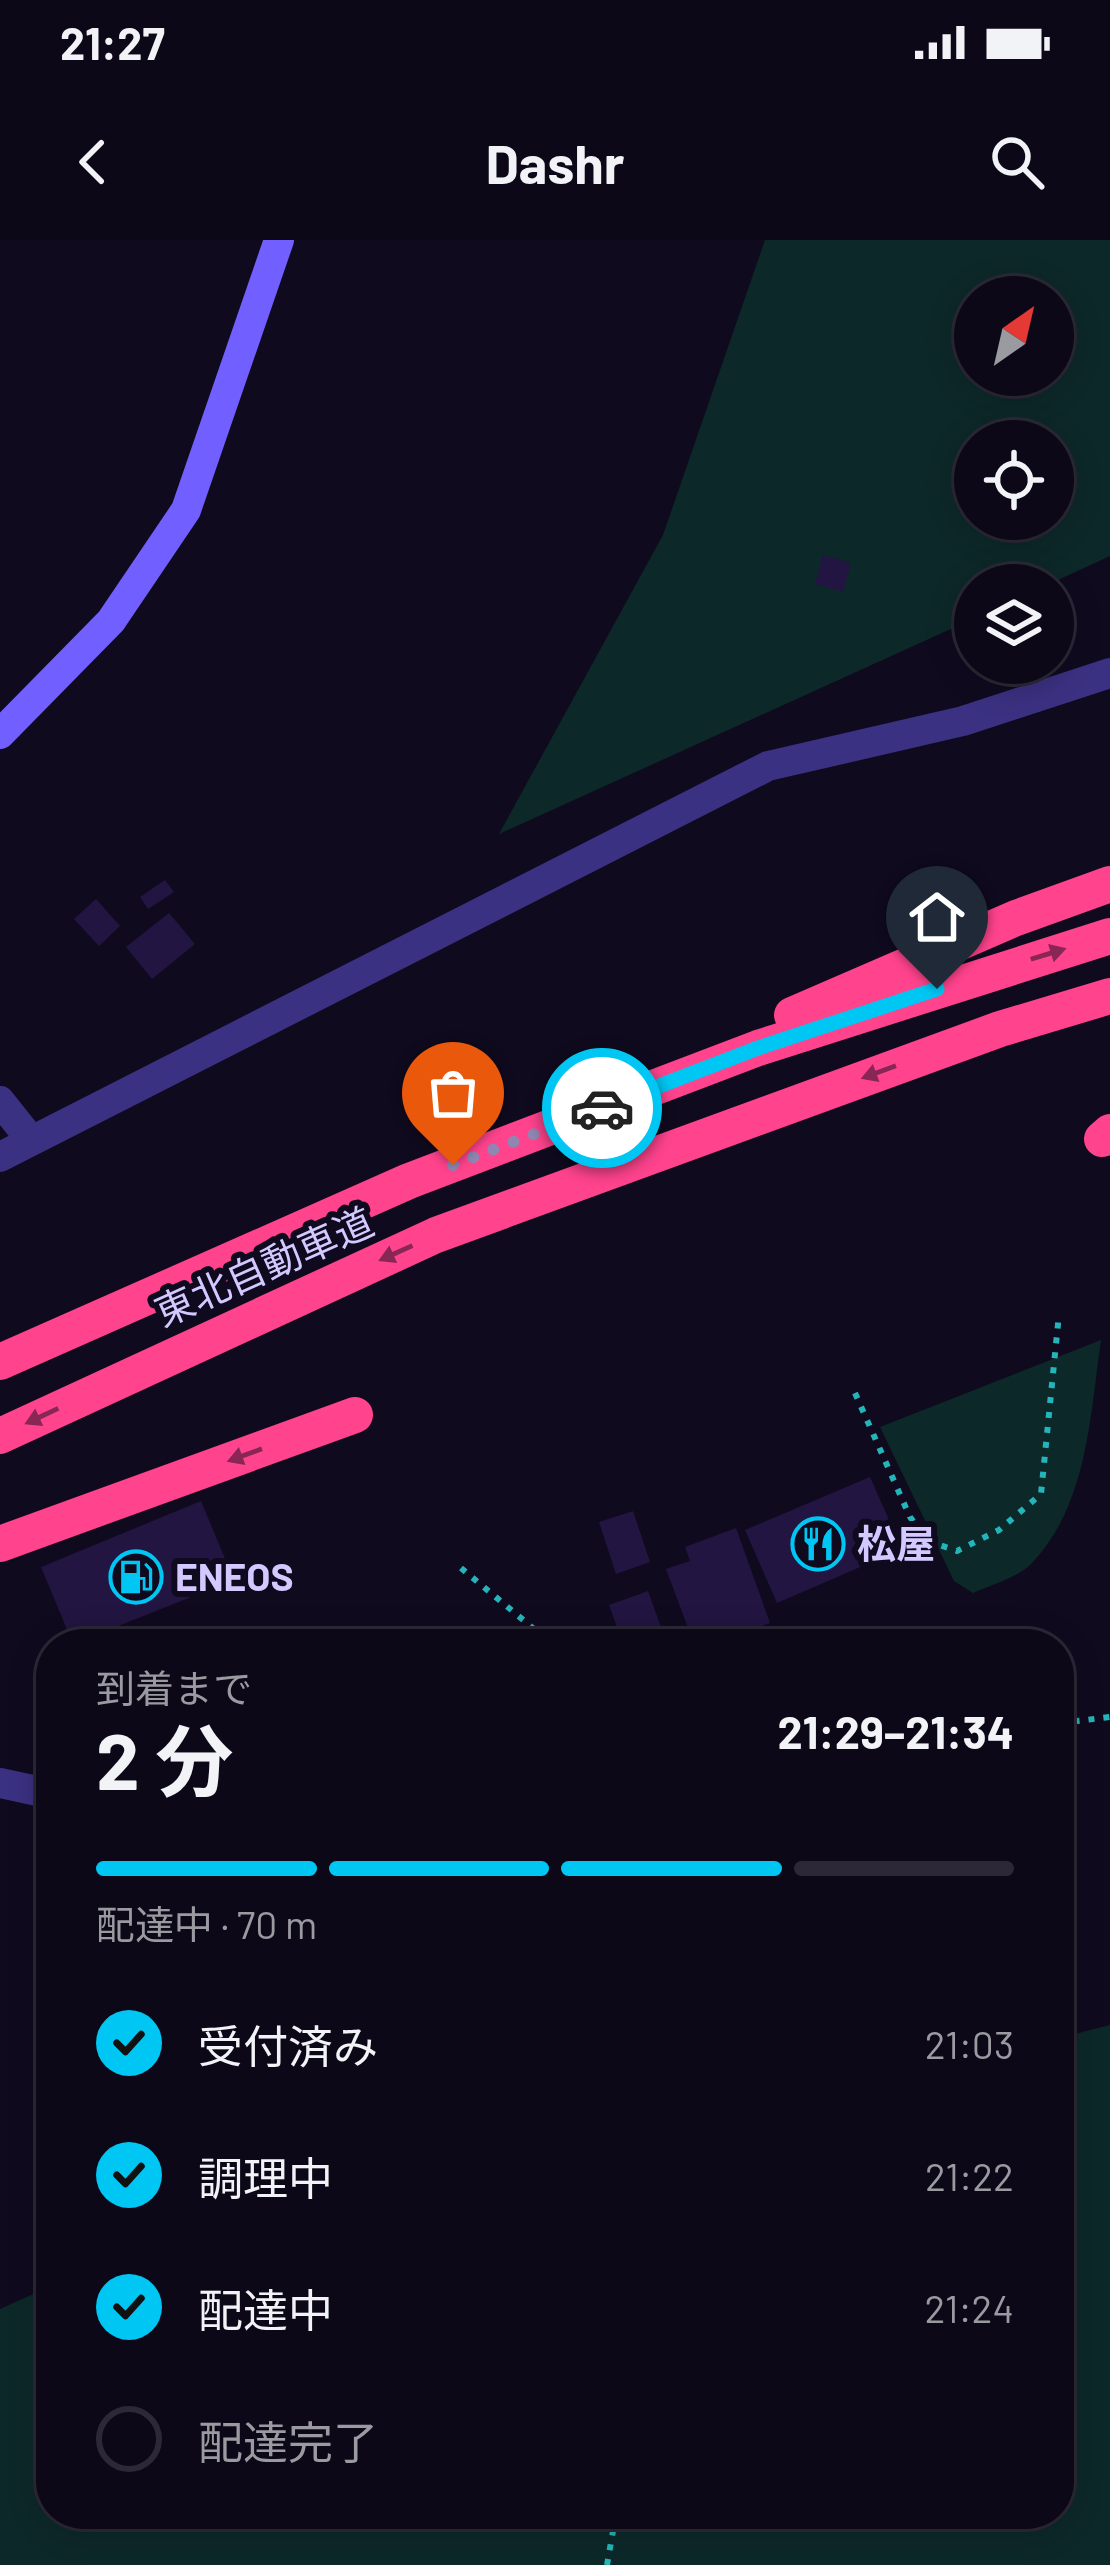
<!DOCTYPE html>
<html lang="ja">
<head>
<meta charset="utf-8">
<style>
  body { margin:0; font-family:Barlow,"Noto Sans JP",sans-serif; background:#151120; color:#f1f3f6; height:100vh; display:flex; flex-direction:column; font-size:45px; white-space:nowrap }
  * { box-sizing:border-box; margin:0 }
  p { font-size:39px; color:#9a9aa1 }
  .icon { flex:none; width:66px; height:66px; fill:none; stroke:currentColor; stroke-width:2; stroke-linecap:round; stroke-linejoin:round }
  .map { position:relative; flex:1; overflow:hidden }
  .drawer { position:absolute; left:36px; top:1389px; width:1038px; height:900px; display:flex; flex-direction:column; background:#0c0817; border-radius:48px; box-shadow:0 6px 30px #0003,0 0 0 3px #2c2936 }
  .drawer>* { flex:none }
  .needle { width:78px; rotate:34deg }
  .fabs { position:absolute; left:954px; top:36px; display:grid; gap:24px }
  .fabs a { display:grid; place-items:center; width:120px; height:120px; border-radius:50%; background:#0c0817; box-shadow:0 6px 30px #0003,0 0 0 3px #2c2936; font-size:60px }
  .pin { position:absolute; display:grid; place-items:center; width:102px; height:102px; color:#fff; margin:-123px -51px; border-radius:50% 50% 50% 0; rotate:-45deg; box-shadow:0 0 12px #0007 }
  .pin .icon { rotate:45deg }
  .courier { position:absolute; display:grid; place-items:center; width:120px; height:120px; margin:-60px; border:9px solid #00c6f3; border-radius:50%; background:#fff; color:#222; box-shadow:0 3px 15px #0007 }
  .summary em { font-style:normal; font-weight:700 }
  .summary div { display:flex; flex-direction:column-reverse }
  .summary { display:flex; align-items:center; justify-content:space-between; height:204px; padding:0 60px }
  h1 { font-size:78px; font-weight:700; line-height:90px }
  .bar { display:grid; grid-template-columns:repeat(4,1fr); gap:18px 12px; align-content:center; height:144px; padding:0 60px }
  .bar i { height:15px; border-radius:9px; background:#2c2936 }
  .bar .on { background:#00c6f3 }
  .bar p { grid-column:span 4 }
  ol { padding:0 60px; list-style:none }
  li { display:flex; align-items:center; gap:36px; height:132px }
  li p { margin-inline-start:auto }
  li .icon { padding:12px; border-radius:50%; background:#00c6f3; color:#111; stroke-width:4 }
  li:last-child { color:#9a9aa1 }
  li i { width:66px; height:66px; border:6px solid #2c2936; border-radius:50% }
  .status { display:flex; justify-content:space-between; align-items:center; height:84px; padding:0 60px; background:#0c0817; direction:ltr }
  .status svg { height:33px; fill:currentColor }
  header { display:flex; justify-content:space-between; align-items:center; height:156px; padding:0 60px; background:#0c0817; font-size:54px; font-weight:700 }
  .map>svg:first-child { display:block }
  .green { fill:#0d2829; fill-rule:evenodd }
  .building { fill:#221541 }
  .lines { fill:none; stroke-linecap:round; stroke-linejoin:round }
  .path { stroke:#23b5b9; stroke-width:6; stroke-dasharray:6 9; stroke-linecap:butt }
  .street { stroke:#3b3182; stroke-width:30 }
  .secondary { stroke:#715fff; stroke-width:30 }
  .highway { stroke:#ff438d; stroke-width:36 }
  .oneway { fill:#882656 }
  .done { stroke:#8f86b1; stroke-width:12; stroke-dasharray:0 21.6 }
  .route { stroke:#00c6f3; stroke-width:15 }
  .labels { text-anchor:middle; stroke-width:12; stroke-linejoin:round; paint-order:stroke }
  .street-label { font-size:39px; fill:#d3c8ff; stroke:#100a1f }
  .poi-label { font-size:39px; font-weight:bold; fill:#d3c8ff; stroke:#100a1f; text-anchor:start }
</style>
</head>
<body>
<div class="status"><b>21:27</b><svg viewBox="0 0 49 12"><path d="M0 12V9h3v3zM5 12V6h3v6zM10 12V3h3v9zM15 12V0h3v12zM26 1h20v11H26zM47 4h2v5h-2z"/></svg></div>
<header><svg class="icon" aria-label="back" viewBox="0 0 24 24"><path d="M15 5l-7 7 7 7"/></svg>Dashr<svg class="icon" aria-label="search" viewBox="0 0 24 24"><circle cx="10" cy="10" r="6"/><path d="M15 15l6 6"/></svg></header>
<div class="map">
<svg width="1110" height="2325" viewBox="0 0 1110 2325">
  <rect width="100%" height="100%" fill="#100a1f"/>
  <g class="green">
    <path d="M765,0H1110V316L1047,345H975V378L499,594L663,295ZM975,57H1053V135H975ZM975,201H1053V279H975Z"/>
    <path d="M1101,1100C1090,1175 1088,1264 1032,1323C1019,1337 991,1345 973,1353L954,1341L880,1187Z"/>
    <path d="M1110,1785V2325H0V2069L51,2046V2274H1059V1798Z"/>
  </g>
  <g class="building">
    <path d="M823,315L851,323L843,352L815,344Z"/>
    <path d="M165,640L174,652L148,669L140,657Z"/>
    <path d="M96,659L120,686L99,706L74,679Z"/>
    <path d="M169,673L195,704L152,739L126,707Z"/>
    <path d="M870,1237L902,1309L777,1363L745,1290Z"/>
    <path d="M201,1261L234,1340L73,1404L41,1327Z"/>
    <path d="M633,1271L650,1322L616,1334L599,1282Z"/>
    <path d="M736,1288L770,1383L712,1404H694L666,1329L690,1321L685,1307Z"/>
    <path d="M648,1351L667,1404H605L621,1398L609,1365Z"/>
  </g>
  <g class="lines">
    <g class="path">
      <path d="M855,1153L910,1277L928,1301L957,1311L999,1290L1041,1254L1059,1074"/>
      <path d="M461,1328L552,1404"/>
      <path d="M1059,1477L1077,1481L1110,1477"/>
      <path d="M607,2325L616,2274"/>
    </g>
    <g class="street">
      <path d="M0,861L31,900"/>
      <path d="M0,917L768,526L963,481L1110,433"/>
      <path d="M0,1543L51,1554"/>
    </g>
    <path class="secondary" d="M0,494L111,381L186,270L279,0"/>
    <g class="highway">
      <path d="M792,775L1016,678L1110,644"/>
      <path d="M1102,899L1110,892"/>
      <path d="M0,1122L409,941L758,808L1110,696"/>
      <path d="M0,1196L436,995L1000,789L1110,756"/>
      <path d="M0,1304L355,1175"/>
    </g>
  </g>
  <defs><path id="oneway-solid" d="M-6-.8H1V-3.2L6.5 0L1 3.2V.8H-6Z" transform="scale(3)"/></defs>
  <g class="oneway">
    <use href="#oneway-solid" transform="translate(1048 714) rotate(-17)"/>
    <use href="#oneway-solid" transform="translate(879 832) rotate(160)"/>
    <use href="#oneway-solid" transform="translate(396 1013) rotate(156)"/>
    <use href="#oneway-solid" transform="translate(42 1176) rotate(155)"/>
    <use href="#oneway-solid" transform="translate(245 1215) rotate(160)"/>
  </g>
  <g class="lines">
    <path class="done" d="M453,925L602,868"/>
    <path class="route" d="M602,868L758,808L937,749"/>
  </g>
  <defs>
    <g id="restaurant-ring" transform="scale(2.7)"><circle r="9.5" fill="#100a1f" stroke="#00c6f3" stroke-width="1.5"/><path d="M-5-6h1v4h1v-4h1v4h1v-4h1v5L-1.5 .5V6h-2V.5L-5-1ZM5-6V6H3V1.5H1.5Q1.5-4 5-6Z" fill="#00c6f3"/></g>
    <g id="fuel-ring" transform="scale(2.7)"><circle r="9.5" fill="#100a1f" stroke="#00c6f3" stroke-width="1.5"/><path d="M-5.5-6h7V0h2V4h1.3V-2.5L3-4.5l.8-.8L6-3V5H2.5V1h-1V6h-7ZM-4.2-4.7v3.2H.2V-4.7Z" fill="#00c6f3"/></g>
  </defs>
  <g fill-rule="evenodd">
    <use href="#restaurant-ring" x="818" y="1304"/>
    <use href="#fuel-ring" x="136" y="1337"/>
  </g>
  <g class="labels">
    <g class="street-label">
      <text transform="translate(264 1027) rotate(-24)" y="14">東北自動車道</text>
    </g>
    <g class="poi-label">
      <text x="857" y="1318">松屋</text>
      <text x="175" y="1351">ENEOS</text>
    </g>
  </g>
</svg>
<div class="fabs">
<a><svg class="needle" viewBox="-14 -14 28 28"><path d="M0-13l5 13h-10z" fill="#e53935"/><path d="M0 13l5-13h-10z" fill="#9a9aa1"/></svg></a>
<a><svg class="icon" aria-label="locate" viewBox="0 0 24 24"><circle cx="12" cy="12" r="6"/><path d="M12 2v4M12 18v4M2 12h4M18 12h4"/></svg></a>
<a><svg class="icon" aria-label="layers" viewBox="0 0 24 24"><path d="M12 4l9 5-9 5-9-5zM3 14l9 5 9-5"/></svg></a>
</div>
<div class="pin" style="left:453px;top:925px;background:#ea580c"><svg class="icon" aria-label="bag" viewBox="0 0 24 24"><path d="M5 8h14l-1 12H6zM9 8a3 3 0 0 1 6 0"/></svg></div>
<div class="pin" style="left:937px;top:749px;background:#1f2937"><svg class="icon" aria-label="home" viewBox="0 0 24 24"><path d="M3 11l9-7 9 7M6 9v11h12V9"/></svg></div>
<div class="courier" style="left:602px;top:868px"><svg class="icon" aria-label="car" viewBox="0 0 24 24"><path d="M5 17H2v-5l4-1 3-4h7l3 4 3 1v5h-3M9 17h6M6 11h13"/><circle cx="7" cy="17" r="2"/><circle cx="17" cy="17" r="2"/></svg></div>
<section class="drawer">
<div class="summary"><div><h1>2 分</h1><p>到着まで</p></div><em>21:29–21:34</em></div>
<div class="bar"><i class="on"></i><i class="on"></i><i class="on"></i><i></i><p>配達中 · 70 m</p></div>
<ol>
<li><svg class="icon" aria-label="check" viewBox="0 0 24 24"><path d="M5 12l5 5 9-10"/></svg>受付済み<p>21:03</p></li>
<li><svg class="icon" aria-label="check" viewBox="0 0 24 24"><path d="M5 12l5 5 9-10"/></svg>調理中<p>21:22</p></li>
<li><svg class="icon" aria-label="check" viewBox="0 0 24 24"><path d="M5 12l5 5 9-10"/></svg>配達中<p>21:24</p></li>
<li><i></i>配達完了</li>
</ol>
</section>
</div>
</body>
</html>
